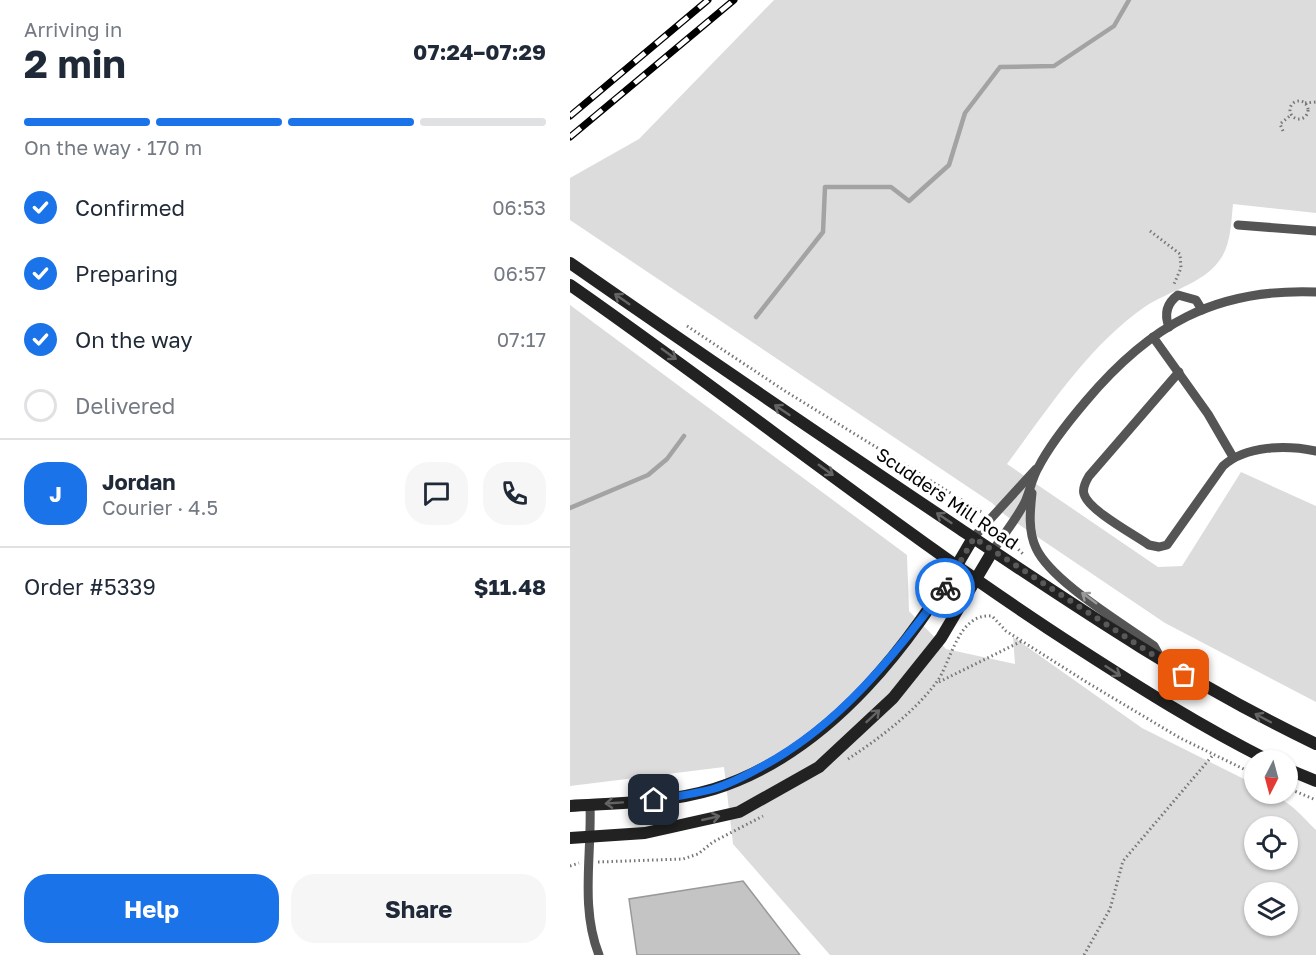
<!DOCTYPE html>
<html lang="en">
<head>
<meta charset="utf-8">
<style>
  body { margin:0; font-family:"Golos Text",sans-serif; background:#f6f6f7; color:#1f2937; height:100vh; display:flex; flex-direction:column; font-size:22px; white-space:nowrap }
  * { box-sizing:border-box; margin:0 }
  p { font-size:20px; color:#747a83 }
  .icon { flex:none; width:33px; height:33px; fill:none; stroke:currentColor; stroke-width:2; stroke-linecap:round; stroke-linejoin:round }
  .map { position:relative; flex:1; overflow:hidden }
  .side { display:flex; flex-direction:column; background:#fff; width:570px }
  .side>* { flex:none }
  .needle { width:39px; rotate:186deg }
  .fabs { position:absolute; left:674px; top:750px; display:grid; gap:12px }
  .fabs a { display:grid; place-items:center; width:54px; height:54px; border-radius:50%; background:#fff; box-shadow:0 2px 4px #0004; font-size:30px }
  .pin { position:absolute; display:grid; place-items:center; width:51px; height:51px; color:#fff; margin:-26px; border-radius:12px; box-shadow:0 3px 9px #0006 }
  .courier { position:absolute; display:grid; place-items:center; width:60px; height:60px; margin:-30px; border:4px solid #1a73e8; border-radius:50%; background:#fff; color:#222; box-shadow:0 2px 8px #0007 }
  .summary em { font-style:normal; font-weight:700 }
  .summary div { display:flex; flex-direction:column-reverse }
  .summary { display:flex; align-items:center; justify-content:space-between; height:102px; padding:0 24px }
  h1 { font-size:39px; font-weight:700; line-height:45px }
  .bar { display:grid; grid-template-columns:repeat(4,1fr); gap:9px 6px; align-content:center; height:72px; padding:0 24px }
  .bar i { height:8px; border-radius:4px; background:#e0e1e3 }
  .bar .on { background:#1a73e8 }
  .bar p { grid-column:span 4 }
  .line { display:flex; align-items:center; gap:15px; padding:0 24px; border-top:2px solid #e0e1e3 }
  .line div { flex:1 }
  .round { display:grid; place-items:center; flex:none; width:63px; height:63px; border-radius:24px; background:#f6f6f7 }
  ol { padding:0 24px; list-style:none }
  li { display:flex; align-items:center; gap:18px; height:66px }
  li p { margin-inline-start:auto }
  li .icon { padding:6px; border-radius:50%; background:#1a73e8; color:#fff; stroke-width:4 }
  li:last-child { color:#747a83 }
  li i { width:33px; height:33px; border:3px solid #e0e1e3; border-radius:50% }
  .action { display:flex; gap:12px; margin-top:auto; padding:12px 24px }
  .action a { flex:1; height:69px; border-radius:24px; background:#1a73e8; color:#fff; font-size:24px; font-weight:700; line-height:69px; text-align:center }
  .action a+a { background:#f6f6f7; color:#1f2937 }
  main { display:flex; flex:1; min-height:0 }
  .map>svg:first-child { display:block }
  .green { fill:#dcdcdc; fill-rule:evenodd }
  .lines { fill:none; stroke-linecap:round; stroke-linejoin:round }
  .stream { stroke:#a3a3a3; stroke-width:4.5 }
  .building { fill:#c4c4c4; stroke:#999; stroke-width:1.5 }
  .path { stroke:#777; stroke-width:3; stroke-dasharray:1.5 3; stroke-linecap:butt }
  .lane { stroke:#555; stroke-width:9 }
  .secondary { stroke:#222; stroke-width:12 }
  .rail-casing { stroke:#000; stroke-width:7 }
  .rail { stroke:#fff; stroke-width:4.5; stroke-dasharray:14; stroke-linecap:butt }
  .oneway { stroke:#646464 }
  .oneway2 { stroke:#999 }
  .done { stroke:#595959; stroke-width:6; stroke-dasharray:0 10.8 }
  .route { stroke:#1a73e8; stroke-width:8 }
  .labels { text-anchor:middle; stroke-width:6; stroke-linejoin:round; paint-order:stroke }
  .street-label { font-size:18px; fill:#000; stroke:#fff }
</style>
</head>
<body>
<main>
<section class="side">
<div class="summary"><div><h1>2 min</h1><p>Arriving in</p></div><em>07:24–07:29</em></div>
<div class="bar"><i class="on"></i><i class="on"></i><i class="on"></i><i></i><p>On the way · 170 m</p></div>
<ol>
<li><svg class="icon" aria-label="check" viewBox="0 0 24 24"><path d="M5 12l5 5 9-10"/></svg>Confirmed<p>06:53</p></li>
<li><svg class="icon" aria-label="check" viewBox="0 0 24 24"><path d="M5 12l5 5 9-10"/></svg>Preparing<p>06:57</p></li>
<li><svg class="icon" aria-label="check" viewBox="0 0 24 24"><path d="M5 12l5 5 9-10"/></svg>On the way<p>07:17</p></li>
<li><i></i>Delivered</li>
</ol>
<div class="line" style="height:108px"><b class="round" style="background:#1a73e8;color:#fff">J</b><div><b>Jordan</b><p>Courier · 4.5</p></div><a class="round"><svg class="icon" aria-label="chat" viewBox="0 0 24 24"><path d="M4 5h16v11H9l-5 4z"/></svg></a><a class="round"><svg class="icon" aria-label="phone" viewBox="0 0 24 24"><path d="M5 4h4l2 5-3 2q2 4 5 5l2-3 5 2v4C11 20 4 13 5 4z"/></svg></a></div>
<div class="line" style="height:78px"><div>Order #5339</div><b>$11.48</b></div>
<div class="action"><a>Help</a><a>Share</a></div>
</section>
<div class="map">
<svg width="746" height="955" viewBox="0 0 746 955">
  <rect width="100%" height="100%" fill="#fff"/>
  <g class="green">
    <path d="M204,0H746V213L663,204C661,223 661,246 649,261C632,284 599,291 576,306C519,345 478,409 437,464L588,567L612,566L671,472L746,506V702L595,623L435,515L422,503L0,220V178L69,139Z"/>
    <path d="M0,305L337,555L339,611L376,649L445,664L443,637L572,728L684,784V794C715,794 725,809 746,830V955H260L163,844L154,767L0,786ZM684,826H717V860H684ZM684,892H717V926H684Z"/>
  </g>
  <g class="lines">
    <g class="stream">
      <path d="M186,317L253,232L255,187H321L339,201L379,165L395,113L430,67L484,66L544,26L559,0"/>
      <path d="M0,508L78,475L97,459L114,436"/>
    </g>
  </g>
  <path class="building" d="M173,881L230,955H67L59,899Z"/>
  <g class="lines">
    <g class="path">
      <circle cx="729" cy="110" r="9"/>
      <path d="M735,103L746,102"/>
      <path d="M713,131L710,124L721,115"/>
      <path d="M580,231L610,254L611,268L604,284"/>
      <path d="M117,326L215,391L413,513"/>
      <path d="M442,543L454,555"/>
      <path d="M369,682L452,641"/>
      <path d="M278,759C310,738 343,713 366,683C382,662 387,613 422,616L436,631L518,683L610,738L684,774"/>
      <path d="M717,788L746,800"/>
      <path d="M28,862L113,859L128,854L143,842L193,816"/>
      <path d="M0,866L9,863"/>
      <path d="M514,955L540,909L553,861L643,755"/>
    </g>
    <g class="lane">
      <path d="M668,225L746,231"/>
      <path d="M599,327C594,314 597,303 608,295L626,300L632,310"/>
      <path d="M583,337L638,414L663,457"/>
      <path d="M609,372L519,476C516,481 512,488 514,494C518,510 565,535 579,545L589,547L597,545L653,466C676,445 717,445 746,451"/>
      <path d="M462,493C460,511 458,531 466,548C481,581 552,623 584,646L590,657"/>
      <path d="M403,538L466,469"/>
      <path d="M422,552C433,535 446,520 455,502C460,491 462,478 468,468C480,444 499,421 516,401C580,325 645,288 746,292"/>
      <path d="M20,805C22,854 10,908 29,955"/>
    </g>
    <g class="secondary">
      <path d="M0,263C129,353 259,441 390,529C505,606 620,684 746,744"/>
      <path d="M0,285C171,404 333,535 508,648C570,688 632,727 698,760"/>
      <path d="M717,769L746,781"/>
      <path d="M0,806C48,803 98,803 144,789C262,752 345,639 403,538"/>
      <path d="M0,838L75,833L169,812L249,767L323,698L371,638L422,552"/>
    </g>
    <g class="rail-casing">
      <g id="rail">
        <path d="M0,116L138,0"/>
        <path d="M0,137L164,0"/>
      </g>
    </g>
    <use href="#rail" class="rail"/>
  </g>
  <defs><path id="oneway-shaft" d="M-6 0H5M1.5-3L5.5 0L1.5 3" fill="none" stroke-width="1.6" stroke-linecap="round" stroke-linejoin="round" transform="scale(1.5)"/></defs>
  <g class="oneway">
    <use href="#oneway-shaft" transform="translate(52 299) rotate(-145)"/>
    <use href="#oneway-shaft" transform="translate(99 354) rotate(36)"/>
    <use href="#oneway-shaft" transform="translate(212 410) rotate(-146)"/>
    <use href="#oneway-shaft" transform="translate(256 470) rotate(36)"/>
    <use href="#oneway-shaft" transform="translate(374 518) rotate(-146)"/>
    <use href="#oneway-shaft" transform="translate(543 671) rotate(33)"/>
    <use href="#oneway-shaft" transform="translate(303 716) rotate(-43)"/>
    <use href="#oneway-shaft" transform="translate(693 718) rotate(-152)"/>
    <use href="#oneway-shaft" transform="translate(44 803) rotate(176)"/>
    <use href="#oneway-shaft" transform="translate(141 818) rotate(-13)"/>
  </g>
  <use class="oneway2" href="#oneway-shaft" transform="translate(519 598) rotate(-144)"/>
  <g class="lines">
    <path class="done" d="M375,588L404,538L614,675"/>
    <path class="route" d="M84,800C104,797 124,794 143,789C160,784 177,775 193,766C271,724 322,657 375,588"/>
  </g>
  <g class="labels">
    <g class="street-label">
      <text transform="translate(377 499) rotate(34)" y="6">Scudders Mill Road</text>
    </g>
  </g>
</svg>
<div class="fabs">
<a><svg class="needle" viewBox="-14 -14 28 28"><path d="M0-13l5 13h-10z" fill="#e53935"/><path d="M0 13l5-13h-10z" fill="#747a83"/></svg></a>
<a><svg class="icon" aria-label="locate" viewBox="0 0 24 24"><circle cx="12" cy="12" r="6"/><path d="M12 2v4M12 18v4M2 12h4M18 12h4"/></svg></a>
<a><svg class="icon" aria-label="layers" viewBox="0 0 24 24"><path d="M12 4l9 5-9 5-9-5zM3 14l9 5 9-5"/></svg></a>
</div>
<div class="pin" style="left:614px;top:675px;background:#ea580c"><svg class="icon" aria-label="bag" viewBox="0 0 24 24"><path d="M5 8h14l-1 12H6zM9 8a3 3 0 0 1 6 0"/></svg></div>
<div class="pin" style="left:84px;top:800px;background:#1f2937"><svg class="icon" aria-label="home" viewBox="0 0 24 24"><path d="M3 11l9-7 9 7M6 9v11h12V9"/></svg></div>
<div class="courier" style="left:375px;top:588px"><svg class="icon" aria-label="bike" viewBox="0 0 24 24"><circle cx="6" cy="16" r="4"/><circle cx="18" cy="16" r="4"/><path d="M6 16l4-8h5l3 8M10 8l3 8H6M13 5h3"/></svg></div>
</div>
</main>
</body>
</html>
